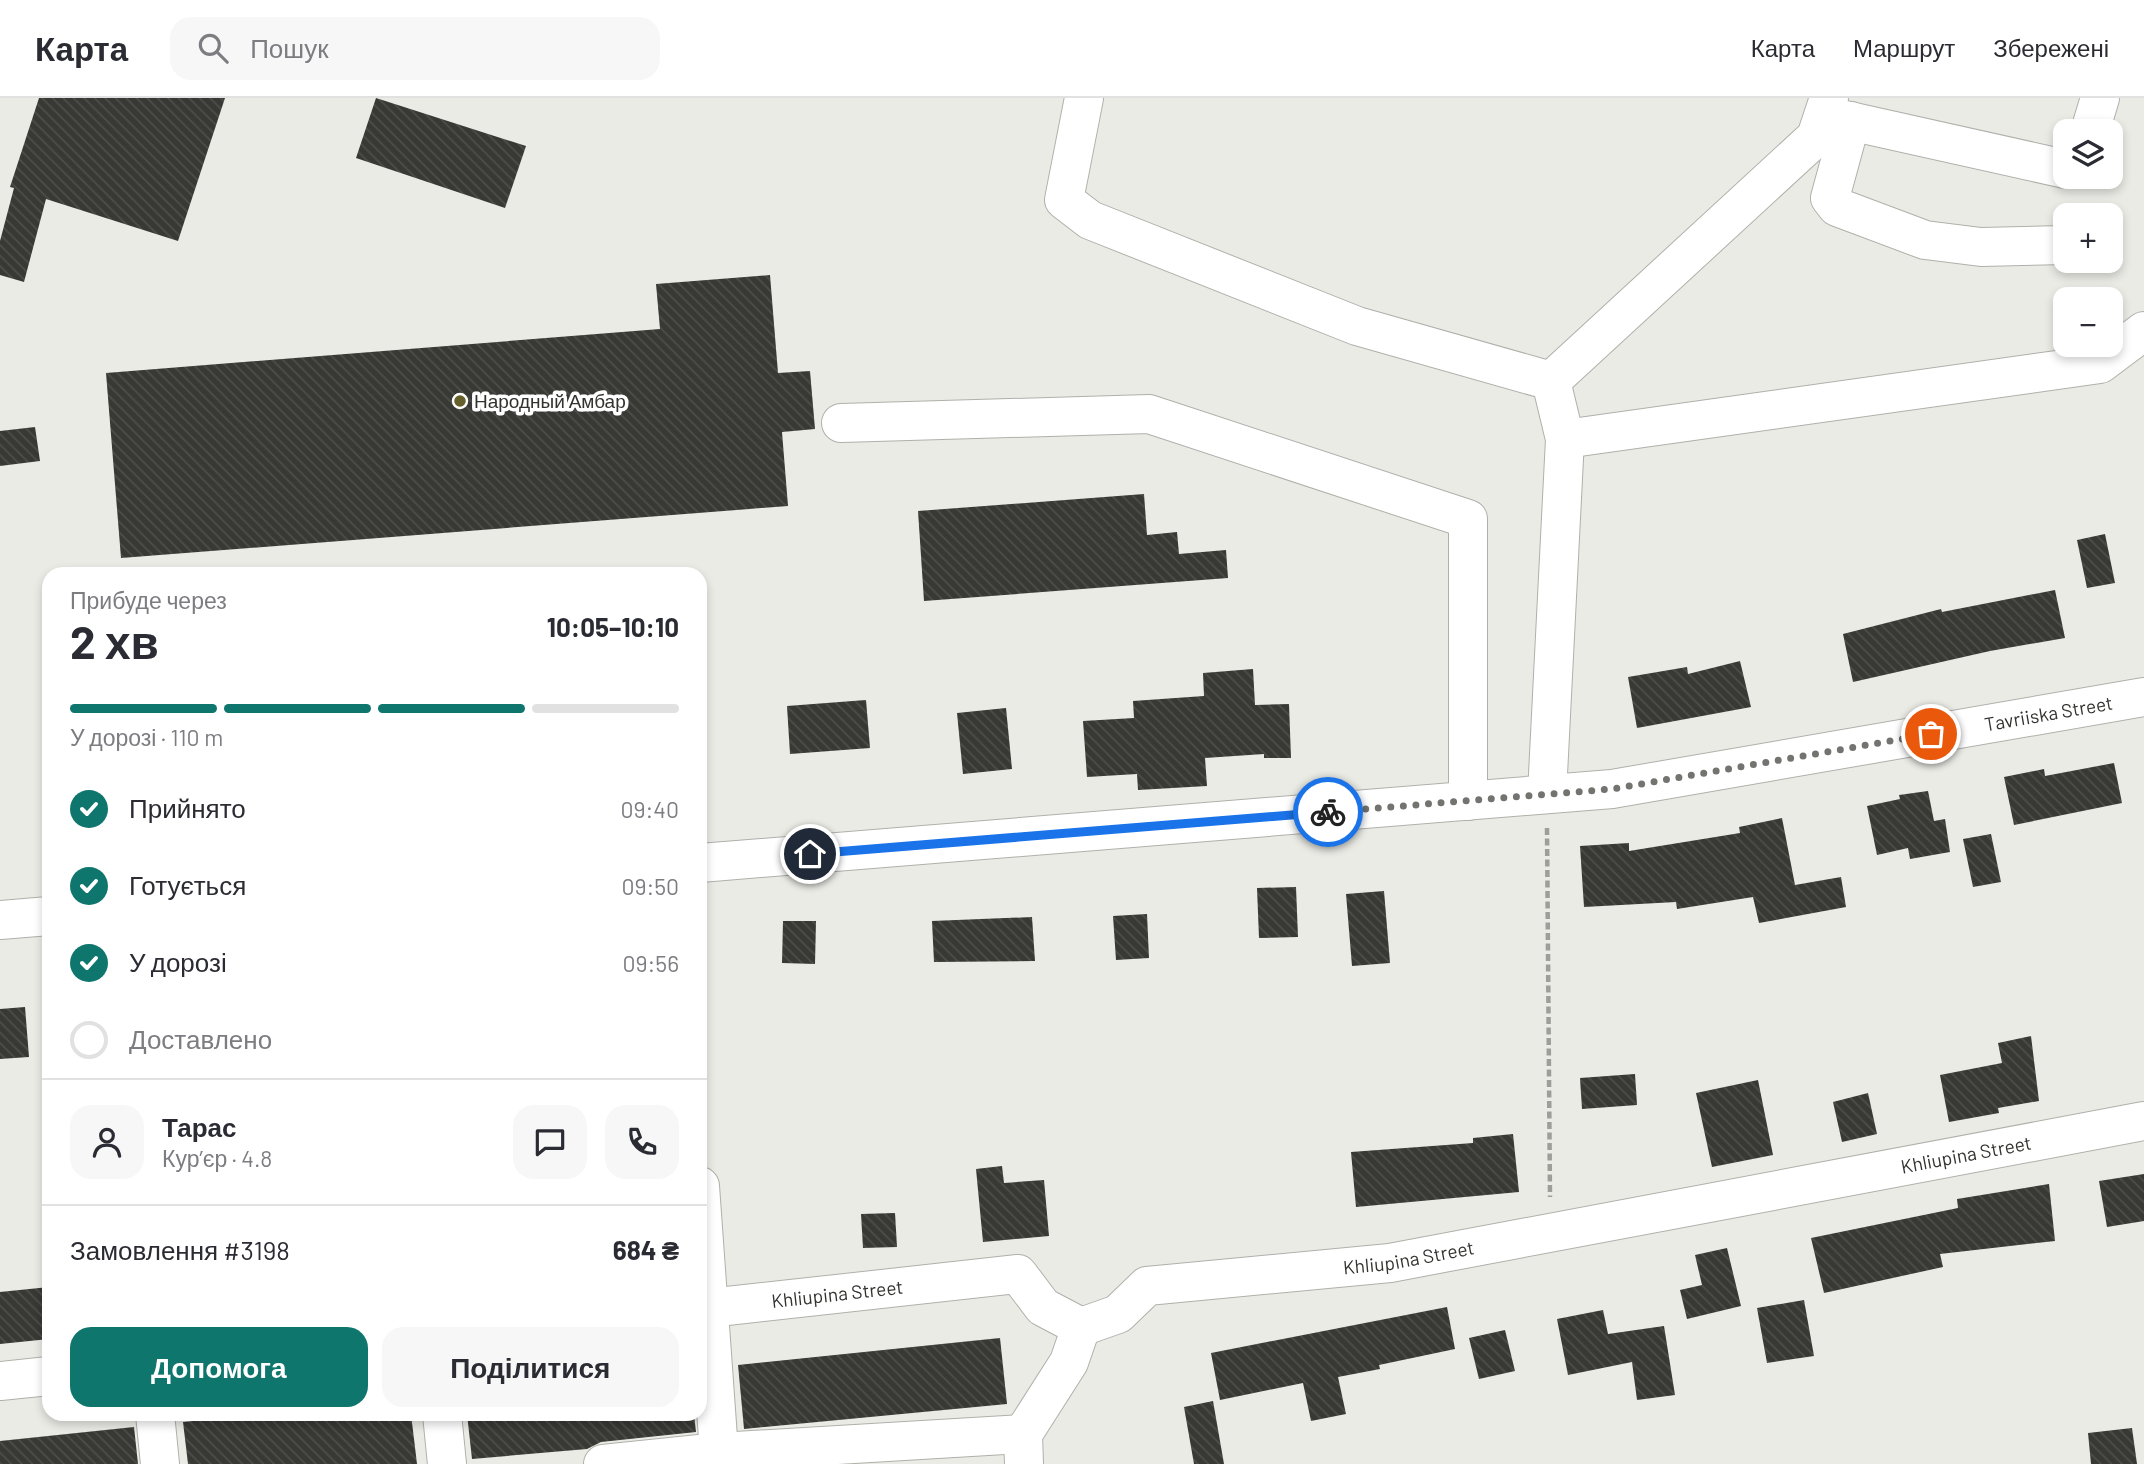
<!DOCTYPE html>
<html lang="uk">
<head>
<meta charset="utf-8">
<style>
  body { margin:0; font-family:Barlow,sans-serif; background:#f7f7f7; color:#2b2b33; height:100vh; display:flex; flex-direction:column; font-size:26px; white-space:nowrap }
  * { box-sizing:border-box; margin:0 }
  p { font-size:23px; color:#7c7c81 }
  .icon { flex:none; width:38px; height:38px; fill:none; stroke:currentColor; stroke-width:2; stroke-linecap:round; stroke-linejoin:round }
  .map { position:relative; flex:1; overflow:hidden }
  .drawer { position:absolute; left:42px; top:469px; width:665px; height:854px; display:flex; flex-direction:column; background:#fff; border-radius:21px; box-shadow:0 4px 10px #0003 }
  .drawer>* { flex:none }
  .tools { position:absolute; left:2053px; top:21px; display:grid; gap:14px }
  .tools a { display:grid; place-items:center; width:70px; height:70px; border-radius:14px; background:#fff; box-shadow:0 4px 10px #0003; font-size:35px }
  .pin { position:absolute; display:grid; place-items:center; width:60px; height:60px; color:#fff; margin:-30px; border:4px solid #fff; border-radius:50%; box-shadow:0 2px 7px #0007 }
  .courier { position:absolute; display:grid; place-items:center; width:70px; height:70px; margin:-35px; border:5px solid #1a73e8; border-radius:50%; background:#fff; color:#222; box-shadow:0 2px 9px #0007 }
  .overview em { font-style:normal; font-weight:700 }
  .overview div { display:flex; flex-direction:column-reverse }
  .overview { display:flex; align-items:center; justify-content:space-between; height:119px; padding:0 28px }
  h1 { font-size:46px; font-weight:700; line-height:52px }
  .bar { display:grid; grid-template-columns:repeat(4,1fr); gap:10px 7px; align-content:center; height:84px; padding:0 28px }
  .bar i { height:9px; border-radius:5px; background:#e1e1e2 }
  .bar .on { background:#0f766e }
  .bar p { grid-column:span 4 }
  .line { display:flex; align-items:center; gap:18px; padding:0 28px; border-top:2px solid #e1e1e2 }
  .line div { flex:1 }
  .round { display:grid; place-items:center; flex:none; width:74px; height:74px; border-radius:21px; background:#f7f7f7 }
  ol { padding:0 28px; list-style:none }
  li { display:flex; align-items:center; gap:21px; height:77px }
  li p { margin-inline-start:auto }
  li .icon { padding:7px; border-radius:50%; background:#0f766e; color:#fff; stroke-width:4 }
  li:last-child { color:#7c7c81 }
  li i { width:38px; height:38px; border:4px solid #e1e1e2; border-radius:50% }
  .primary-button { display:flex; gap:14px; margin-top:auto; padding:14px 28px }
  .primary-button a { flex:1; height:80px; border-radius:21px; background:#0f766e; color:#fff; font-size:28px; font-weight:700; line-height:80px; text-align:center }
  .primary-button a+a { background:#f7f7f7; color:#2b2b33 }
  header { display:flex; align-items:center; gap:42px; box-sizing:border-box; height:98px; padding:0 35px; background:#fff; border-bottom:2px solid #e1e1e2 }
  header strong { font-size:33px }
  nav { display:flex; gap:38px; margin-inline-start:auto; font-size:24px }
  .search { width:490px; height:63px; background:#f7f7f7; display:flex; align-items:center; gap:18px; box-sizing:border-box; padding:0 24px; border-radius:21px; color:#7c7c81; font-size:26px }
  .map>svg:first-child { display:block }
  .building { fill:url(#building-back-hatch) }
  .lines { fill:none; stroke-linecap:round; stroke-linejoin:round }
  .minor-casing { stroke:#b0b0ab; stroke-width:40 }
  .path { stroke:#9d9d99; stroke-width:4.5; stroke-dasharray:7 3.5; stroke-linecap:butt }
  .minor { stroke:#fff; stroke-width:38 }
  .done { stroke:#737370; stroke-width:7; stroke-dasharray:0 12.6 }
  .route { stroke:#1a73e8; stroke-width:9 }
  .poi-dot { fill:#645f2b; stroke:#fff; stroke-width:2.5 }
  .labels { text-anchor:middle; stroke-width:7; stroke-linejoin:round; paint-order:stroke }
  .poi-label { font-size:19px; fill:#323230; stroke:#fff; text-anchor:start }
  .street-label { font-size:19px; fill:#323230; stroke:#fff }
</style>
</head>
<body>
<header>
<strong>Карта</strong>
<div class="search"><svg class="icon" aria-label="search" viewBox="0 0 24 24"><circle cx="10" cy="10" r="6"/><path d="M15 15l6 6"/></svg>Пошук</div>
<nav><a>Карта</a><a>Маршрут</a><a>Збережені</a></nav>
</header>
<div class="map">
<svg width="2144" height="1366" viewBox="0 0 2144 1366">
  <defs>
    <pattern id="building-back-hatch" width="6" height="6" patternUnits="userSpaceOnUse" patternTransform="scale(1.75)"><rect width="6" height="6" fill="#383834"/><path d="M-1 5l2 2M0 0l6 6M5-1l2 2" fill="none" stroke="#4d4d49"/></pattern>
  </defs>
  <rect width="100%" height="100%" fill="#ebebe6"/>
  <g class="building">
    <path d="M39,0H225L178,143L46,101L24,184L0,177V143L14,90L10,89Z"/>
    <path d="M376,0L526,48L505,110L356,60Z"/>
    <path d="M770,177L778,275L810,273L815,331L782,334L788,408L121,460L106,275L660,231L656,186Z"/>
    <path d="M35,329L40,363L0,368V333Z"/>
    <path d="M1144,396L1147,437L1177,434L1179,456L1226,452L1228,480L924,503L918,413Z"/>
    <path d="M2105,436L2115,485L2087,490L2077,442Z"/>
    <path d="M2055,492L2065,540L1990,553L1853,584L1843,536L1941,511L1942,514Z"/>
    <path d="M1740,563L1751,609L1637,630L1628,579L1687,569L1688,576Z"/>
    <path d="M1253,571L1255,607L1289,606L1291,660H1264V656L1205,660L1207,688L1138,692L1137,676L1087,679L1083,623L1134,620L1133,603L1204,598L1203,575Z"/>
    <path d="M866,602L870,650L790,656L787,608Z"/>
    <path d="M1006,610L1012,671L963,676L957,615Z"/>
    <path d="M2114,665L2122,705L2014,727L2004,679L2044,671L2045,678Z"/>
    <path d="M1928,693L1934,723L1945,721L1950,754L1910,761L1908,750L1877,757L1867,708L1900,701L1899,697Z"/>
    <path d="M1782,720L1795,787L1841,779L1846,809L1759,825L1753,799L1677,811L1676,804L1584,809L1580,748L1629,745V753L1740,735L1739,729Z"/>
    <path d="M1991,736L2001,784L1973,789L1963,741Z"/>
    <path d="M1296,789L1298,839L1259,840L1257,790Z"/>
    <path d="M1384,793L1390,865L1352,868L1346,796Z"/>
    <path d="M1147,816L1149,860L1116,862L1113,818Z"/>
    <path d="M1032,819L1035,863L934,864L932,823Z"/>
    <path d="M783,823H816L815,866L782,865Z"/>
    <path d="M25,909L29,959L0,961V911Z"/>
    <path d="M2031,938L2039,1003L1998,1010L1999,1015L1949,1024L1940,977L2002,965L1998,945Z"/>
    <path d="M1635,976L1637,1007L1582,1011L1580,980Z"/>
    <path d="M1758,982L1773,1057L1712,1069L1696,995Z"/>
    <path d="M1868,995L1877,1036L1842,1044L1833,1004Z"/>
    <path d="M1513,1036L1519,1094L1356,1109L1351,1054L1473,1045V1040Z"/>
    <path d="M1002,1068L1004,1085L1044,1082L1049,1138L983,1144L976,1071Z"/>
    <path d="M2144,1076V1123L2107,1129L2099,1083Z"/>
    <path d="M2049,1086L2055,1143L1940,1156L1943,1169L1824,1195L1811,1140L1958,1110L1957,1101Z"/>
    <path d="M895,1115L897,1149L863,1150L861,1116Z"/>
    <path d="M1727,1150L1741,1208L1687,1221L1680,1192L1702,1187L1695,1157Z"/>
    <path d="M49,1189V1241L0,1246V1194Z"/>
    <path d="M1804,1202L1814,1258L1767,1265L1757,1210Z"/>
    <path d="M1447,1209L1455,1251L1379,1267L1380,1271L1338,1279L1346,1316L1311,1323L1303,1285L1220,1302L1211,1255Z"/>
    <path d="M1603,1212L1608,1236L1664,1228L1675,1297L1637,1302L1632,1264L1568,1277L1557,1221Z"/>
    <path d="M1505,1232L1515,1273L1479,1281L1469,1240Z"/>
    <path d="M1000,1240L1007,1306L744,1331L738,1267Z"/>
    <path d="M1213,1303L1224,1366H1194L1184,1309Z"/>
    <path d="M261,1316H411L417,1366H188L183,1324Z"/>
    <path d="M467,1316H694L696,1334L601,1344L587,1351L472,1361Z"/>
    <path d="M134,1329L138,1366H0V1343Z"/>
    <path d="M2132,1330L2137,1366H2091L2088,1335Z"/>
  </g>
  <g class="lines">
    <g class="minor-casing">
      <g id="minor">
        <path d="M1084,0L1064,102L1090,122L1357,228L1551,283L1565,341L1547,696"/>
        <path d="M1827,18L2065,71"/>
        <path d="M1851,23L1830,100L1837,109L1925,142L1981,149L2065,147"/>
        <path d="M2090,33L2100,0"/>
        <path d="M1551,283L1816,39L1829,0"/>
        <path d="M841,325L1149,316L1468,421V703"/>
        <path d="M1565,341L2100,266L2144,233"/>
        <path id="s1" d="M700,765L1612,691L2144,599"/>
        <path d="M0,822L49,818"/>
        <path d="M700,1088L719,1354"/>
        <path id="s2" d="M700,1211L1018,1176L1043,1209L1081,1229L1118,1216L1147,1188L1390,1165L2144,1023"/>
        <path d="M0,1283L49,1278"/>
        <path d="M155,1316L160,1366"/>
        <path d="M442,1316L447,1366"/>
        <path d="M603,1366L719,1354L1023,1336"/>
        <path d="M1024,1366L1023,1336L1069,1264L1081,1229"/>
      </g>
    </g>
    <path class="path" d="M1547,730L1550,1099"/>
    <use href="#minor" class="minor"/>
  </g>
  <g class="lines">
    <path class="done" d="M1328,714L1612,691L1931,636"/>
    <path class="route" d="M810,756L1328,714"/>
  </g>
  <circle class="poi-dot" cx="460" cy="303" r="7"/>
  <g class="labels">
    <g class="poi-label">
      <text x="474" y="310">Народный Амбар</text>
    </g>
    <g class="street-label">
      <text dy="7" stroke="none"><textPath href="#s1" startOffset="1358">Tavriiska Street</textPath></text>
      <text dy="7" stroke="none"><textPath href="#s2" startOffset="1314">Khliupina Street</textPath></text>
      <text dy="7" stroke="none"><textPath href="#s2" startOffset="747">Khliupina Street</textPath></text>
      <text dy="7" stroke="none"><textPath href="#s2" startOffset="138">Khliupina Street</textPath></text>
    </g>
  </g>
</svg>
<div class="tools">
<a><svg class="icon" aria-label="layers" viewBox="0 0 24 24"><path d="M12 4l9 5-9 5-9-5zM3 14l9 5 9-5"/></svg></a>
<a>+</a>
<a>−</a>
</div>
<div class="pin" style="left:1931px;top:636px;background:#ea580c"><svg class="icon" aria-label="bag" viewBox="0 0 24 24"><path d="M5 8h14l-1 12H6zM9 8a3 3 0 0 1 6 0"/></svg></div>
<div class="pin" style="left:810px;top:756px;background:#1f2937"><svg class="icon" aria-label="home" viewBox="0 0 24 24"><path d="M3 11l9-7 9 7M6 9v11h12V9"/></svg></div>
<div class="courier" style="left:1328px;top:714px"><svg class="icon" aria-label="bike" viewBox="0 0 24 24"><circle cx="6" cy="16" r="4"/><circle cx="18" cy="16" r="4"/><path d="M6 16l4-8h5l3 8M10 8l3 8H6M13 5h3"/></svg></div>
<section class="drawer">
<div class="overview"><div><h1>2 хв</h1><p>Прибуде через</p></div><em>10:05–10:10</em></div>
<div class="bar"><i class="on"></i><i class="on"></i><i class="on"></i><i></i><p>У дорозі · 110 m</p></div>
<ol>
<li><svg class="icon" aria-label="check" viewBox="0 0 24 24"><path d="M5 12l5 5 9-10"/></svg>Прийнято<p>09:40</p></li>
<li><svg class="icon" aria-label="check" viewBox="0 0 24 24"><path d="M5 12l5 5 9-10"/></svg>Готується<p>09:50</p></li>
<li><svg class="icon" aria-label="check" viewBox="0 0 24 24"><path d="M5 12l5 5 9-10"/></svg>У дорозі<p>09:56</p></li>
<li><i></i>Доставлено</li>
</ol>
<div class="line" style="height:126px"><a class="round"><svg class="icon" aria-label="person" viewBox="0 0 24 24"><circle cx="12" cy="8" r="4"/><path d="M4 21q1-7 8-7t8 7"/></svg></a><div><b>Тарас</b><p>Кур’єр · 4.8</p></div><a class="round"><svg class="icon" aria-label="chat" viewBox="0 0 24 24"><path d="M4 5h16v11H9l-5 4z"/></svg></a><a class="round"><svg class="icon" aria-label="phone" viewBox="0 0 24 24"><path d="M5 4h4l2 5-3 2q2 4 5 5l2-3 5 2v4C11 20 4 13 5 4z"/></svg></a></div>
<div class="line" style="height:91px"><div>Замовлення #3198</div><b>684 ₴</b></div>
<div class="primary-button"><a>Допомога</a><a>Поділитися</a></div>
</section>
</div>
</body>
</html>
